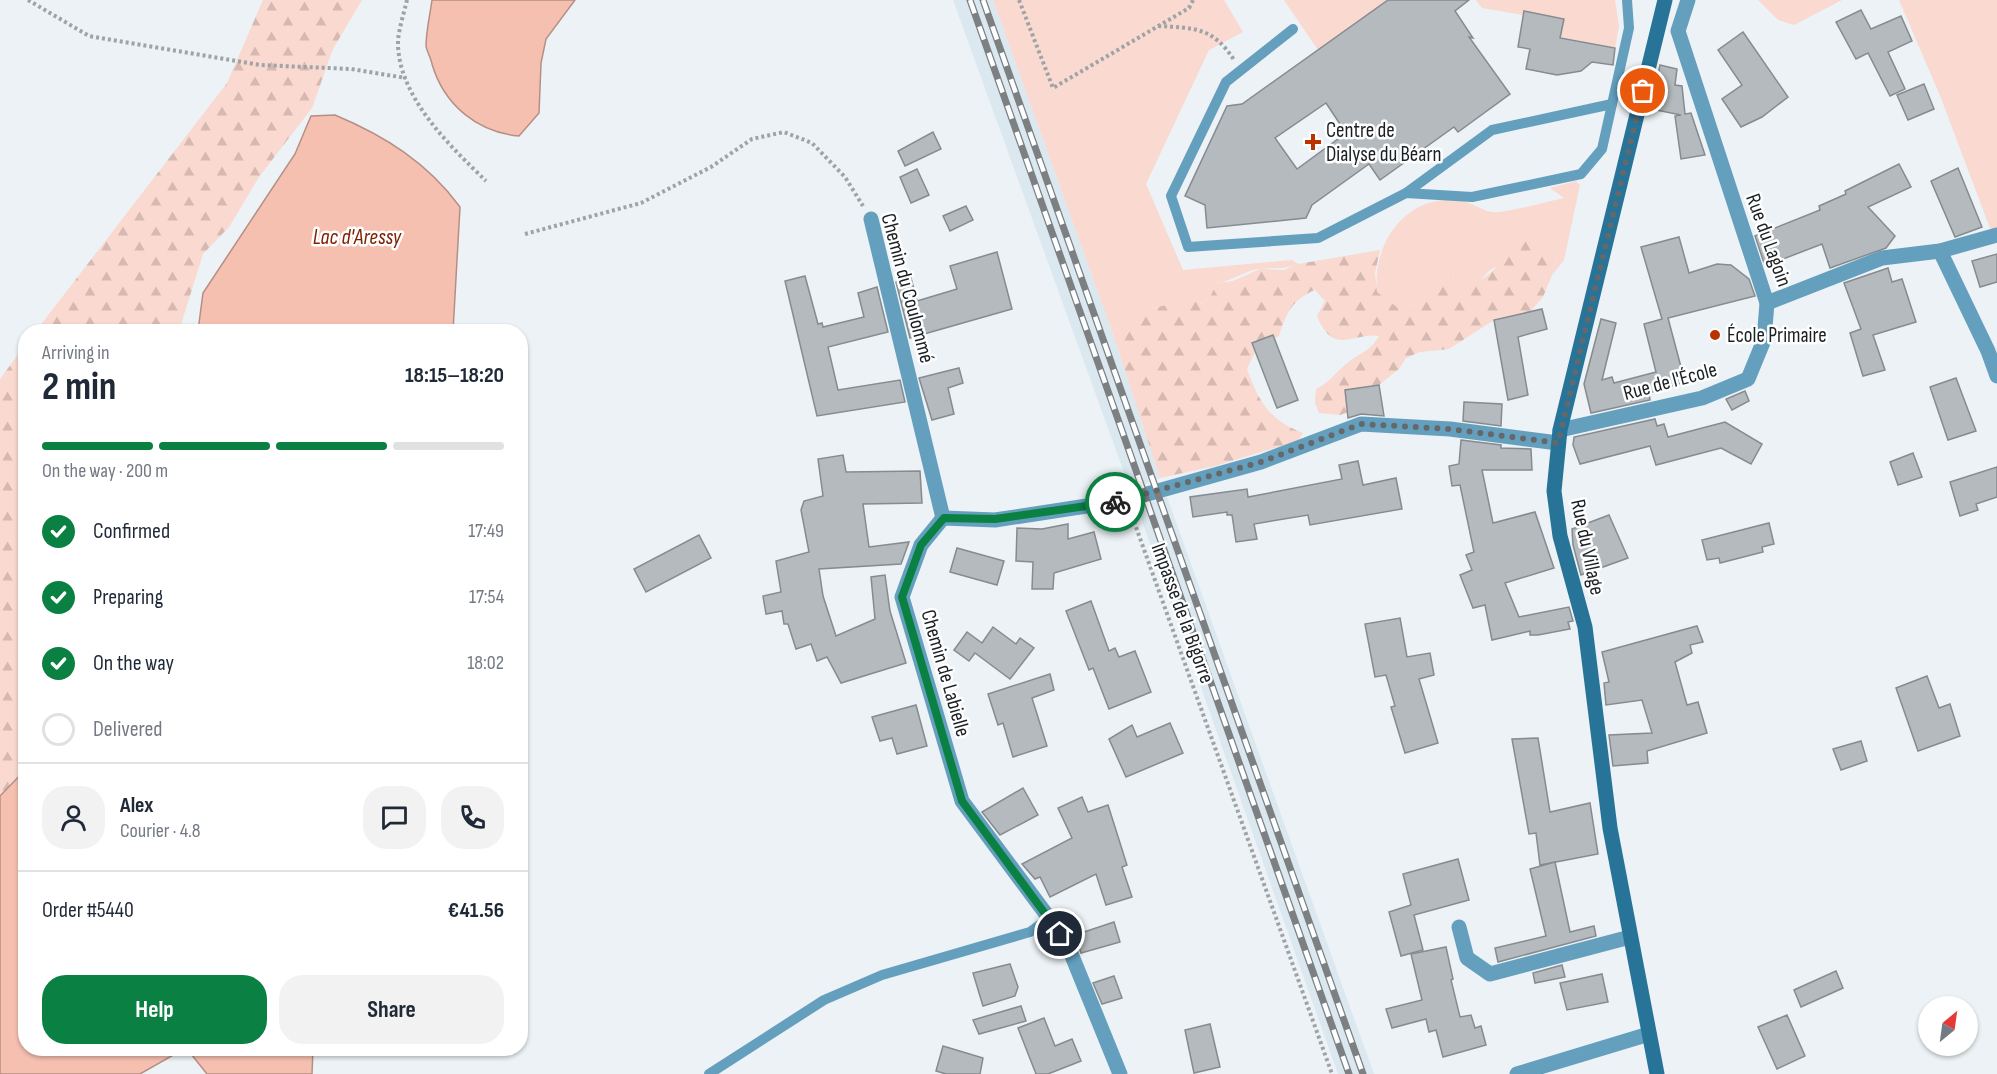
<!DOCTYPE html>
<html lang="en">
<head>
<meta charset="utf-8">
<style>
  body { margin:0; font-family:"Sofia Sans Condensed",sans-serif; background:#f2f2f3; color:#1f2937; height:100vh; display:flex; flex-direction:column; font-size:22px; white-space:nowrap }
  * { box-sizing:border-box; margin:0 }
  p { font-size:20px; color:#747a83 }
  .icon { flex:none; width:33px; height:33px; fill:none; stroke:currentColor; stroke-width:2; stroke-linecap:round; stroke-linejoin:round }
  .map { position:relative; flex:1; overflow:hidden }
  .side { position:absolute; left:18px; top:324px; width:510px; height:732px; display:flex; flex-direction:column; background:#fff; border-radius:24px; box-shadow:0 2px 4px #0004 }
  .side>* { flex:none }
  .needle { width:39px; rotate:29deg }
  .controls { position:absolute; left:1918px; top:996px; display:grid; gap:12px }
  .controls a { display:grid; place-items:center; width:60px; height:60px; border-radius:50%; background:#fff; box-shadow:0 2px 4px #0004; font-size:30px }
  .pin { position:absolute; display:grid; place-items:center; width:51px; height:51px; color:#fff; margin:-26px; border:3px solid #fff; border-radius:50%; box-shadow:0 2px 6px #0007 }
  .courier { position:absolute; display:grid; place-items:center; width:60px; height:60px; margin:-30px; border:4px solid #0b8043; border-radius:50%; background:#fff; color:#222; box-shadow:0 2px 8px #0007 }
  .head em { font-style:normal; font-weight:700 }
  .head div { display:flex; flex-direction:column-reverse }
  .head { display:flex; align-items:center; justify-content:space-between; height:102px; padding:0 24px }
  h1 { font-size:39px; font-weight:700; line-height:45px }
  .bar { display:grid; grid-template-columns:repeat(4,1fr); gap:9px 6px; align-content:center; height:72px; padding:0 24px }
  .bar i { height:8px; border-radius:4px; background:#e0e1e3 }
  .bar .selected { background:#0b8043 }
  .bar p { grid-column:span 4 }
  .line { display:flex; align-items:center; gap:15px; padding:0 24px; border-top:2px solid #e0e1e3 }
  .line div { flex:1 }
  .round { display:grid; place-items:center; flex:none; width:63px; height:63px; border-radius:24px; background:#f2f2f3 }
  ol { padding:0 24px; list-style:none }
  li { display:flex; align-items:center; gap:18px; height:66px }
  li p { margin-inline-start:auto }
  li .icon { padding:6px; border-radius:50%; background:#0b8043; color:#fff; stroke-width:4 }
  li:last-child { color:#747a83 }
  li i { width:33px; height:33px; border:3px solid #e0e1e3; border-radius:50% }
  .primary-button { display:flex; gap:12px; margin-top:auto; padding:12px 24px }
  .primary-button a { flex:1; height:69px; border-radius:24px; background:#0b8043; color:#fff; font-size:24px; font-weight:700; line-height:69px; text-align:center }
  .primary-button a+a { background:#f2f2f3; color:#1f2937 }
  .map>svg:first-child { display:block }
  .built { fill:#dbe8f0 }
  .green { fill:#fad9d0 }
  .forest { fill:url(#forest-firs) }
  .water { fill:#f6c0b1; stroke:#b58f85; stroke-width:1.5 }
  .building { fill:#b4babd; stroke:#858b8e; stroke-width:1.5; fill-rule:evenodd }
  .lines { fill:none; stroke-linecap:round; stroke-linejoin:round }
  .path { stroke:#9fa3a6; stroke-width:4; stroke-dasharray:3 3; stroke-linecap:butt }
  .service { stroke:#649fbe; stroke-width:10 }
  .minor { stroke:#649fbe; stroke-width:15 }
  .secondary { stroke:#277498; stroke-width:15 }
  .rail-casing { stroke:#7c8082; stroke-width:7 }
  .rail { stroke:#fdfeff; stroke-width:4.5; stroke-dasharray:14; stroke-linecap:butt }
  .done { stroke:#65686a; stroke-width:6; stroke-dasharray:0 10.8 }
  .route { stroke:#0b8043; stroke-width:8 }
  .poi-dot { fill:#bb3200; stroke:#fdfeff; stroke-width:2 }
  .labels { text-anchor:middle; stroke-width:5; stroke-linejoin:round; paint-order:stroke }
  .poi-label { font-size:21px; fill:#1c1e1f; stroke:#fdfeff; text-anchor:start }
  .street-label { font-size:21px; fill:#1c1e1f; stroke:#fdfeff }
  .water-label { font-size:22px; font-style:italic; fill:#822000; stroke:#fdfeff }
</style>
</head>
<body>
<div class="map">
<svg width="1997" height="1074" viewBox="0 0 1997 1074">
  <defs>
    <pattern id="forest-firs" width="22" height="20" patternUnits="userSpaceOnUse" patternTransform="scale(1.5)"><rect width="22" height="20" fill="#fad9d0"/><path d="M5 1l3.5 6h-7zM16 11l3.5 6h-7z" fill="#d6bab2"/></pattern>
  </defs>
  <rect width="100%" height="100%" fill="#ecf2f5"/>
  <g class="built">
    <path d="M953,0H993L1113,334L1160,478L1130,489Z"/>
    <path d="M1167,497L1374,1074H1338L1137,507Z"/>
  </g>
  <g class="green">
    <path d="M993,0H1224L1243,32L1209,50L1146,184L1183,270L1292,260L1298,264C1282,270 1275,267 1259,269C1244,271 1232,281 1217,283L1210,297L1201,303L1188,298C1160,311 1130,304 1113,334Z"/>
    <path d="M1284,0H1388L1318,50Z"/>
    <path d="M1476,0H1615L1619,26L1615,48L1572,40L1559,42L1563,19L1524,11L1523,15L1482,8Z"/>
    <path d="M1758,0H1842L1794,25L1778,20Z"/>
    <path d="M1899,0H1997V229L1991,231L1941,98Z"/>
    <path d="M1576,181L1580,185L1564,260L1552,275L1556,255C1538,258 1517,259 1500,265C1478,273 1487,289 1454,281L1453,269L1417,304L1397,307L1377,292C1372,244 1405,195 1457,200C1470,201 1480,210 1492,212C1504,214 1549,201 1564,198L1550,188Z"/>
  </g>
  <g class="forest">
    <path d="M263,0H362L333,49L312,108L259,177L229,227L203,254L179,331H36L227,83Z"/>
    <path d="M1528,239L1549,244L1556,255L1552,275L1543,297L1529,313L1494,320L1449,349L1420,352L1406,358L1399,369L1379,385L1345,390L1348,412L1340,415L1319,413L1315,403L1316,389C1329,383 1335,373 1346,364C1358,354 1371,351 1379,336C1353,332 1334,357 1317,316L1325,301L1315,290C1292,299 1286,314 1279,336L1274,339L1272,335L1266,337L1267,342L1264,344L1262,339L1252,343L1255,352L1247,369C1259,402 1269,420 1303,433L1298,441L1215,466L1160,478L1113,334C1129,304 1160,311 1188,298L1202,303L1210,297L1217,283L1233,281L1260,269L1284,270L1298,264L1380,250L1375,273L1377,292L1397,307L1417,304L1453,269L1454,281C1494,291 1497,253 1528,239Z"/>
    <path d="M25,345L26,702H19L25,718V770L0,796V379Z"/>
  </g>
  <g class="water">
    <path d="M432,0H575L546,39L541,63L539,113L519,136C477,132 444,105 432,64C431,58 427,52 426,46C426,32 430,15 432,0Z"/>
    <path d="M335,115C385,136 428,163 460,207L453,331H198L203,293L295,154L311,116Z"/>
    <path d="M25,770L26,1048L184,1049L140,1074H0V796Z"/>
    <path d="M187,1049H313L312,1074H207Z"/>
  </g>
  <g class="building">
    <path d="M1388,0H1469L1455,11L1473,38L1469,37L1510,94L1458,132L1454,127L1380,180L1369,164L1312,205L1306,218L1207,228L1205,205L1185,196L1227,106L1242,104ZM1326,103L1346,133L1297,169L1275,138Z"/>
    <path d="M1861,10L1871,29L1901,16L1912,41L1888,52L1905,89L1890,96L1868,53L1856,59L1836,22Z"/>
    <path d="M1524,11L1564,19L1560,38L1615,48L1613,65L1592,62L1581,71L1557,75L1526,69L1530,49L1518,47Z"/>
    <path d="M1743,32L1788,97L1762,117L1741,127L1722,99L1742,85L1718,50Z"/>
    <path d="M1660,65L1677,69L1675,85L1682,86L1685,114L1691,113L1705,155L1681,159L1675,116L1681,115L1651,109Z"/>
    <path d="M1924,84L1934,109L1908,120L1897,95Z"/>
    <path d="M933,132L941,149L905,166L898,151Z"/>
    <path d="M1899,164L1911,187L1868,207L1895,236L1886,248L1830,268L1822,244L1765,266L1755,236L1820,210L1819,206L1846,194L1845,191Z"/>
    <path d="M1958,168L1982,227L1955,237L1931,181Z"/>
    <path d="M917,169L929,195L911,203L900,177Z"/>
    <path d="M966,206L973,220L950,231L943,216Z"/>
    <path d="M1679,237L1689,273L1717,264L1731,265L1749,279L1755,296L1668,318L1685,382L1649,393L1650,400L1591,413L1584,384L1601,319L1616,323L1602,380L1612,377L1614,383L1656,372L1644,324L1662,319L1641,247Z"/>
    <path d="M997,252L1012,309L910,338L896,282L911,278L917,301L957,289L950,266Z"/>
    <path d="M1997,254V282L1980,287L1972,261Z"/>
    <path d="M1888,268L1892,282L1902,279L1916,322L1873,335L1885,370L1863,376L1850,333L1861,329L1844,283Z"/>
    <path d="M805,276L818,324L822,323L823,327L864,317L858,293L877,287L888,332L828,347L838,390L900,380L905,402L817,416L785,281Z"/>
    <path d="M1542,309L1547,329L1518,337L1528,395L1508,400L1494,320Z"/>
    <path d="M1273,335L1298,400L1277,408L1252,343Z"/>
    <path d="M959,368L963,383L948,388L954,414L932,420L919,378Z"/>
    <path d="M1956,378L1976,431L1948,440L1930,387Z"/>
    <path d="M1379,385L1384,416L1361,414L1348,418L1345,390Z"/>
    <path d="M1745,391L1749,401L1732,410L1726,399Z"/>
    <path d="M1464,402L1502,404L1501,426L1463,421Z"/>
    <path d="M1655,419L1657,426L1664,424L1668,437L1725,422L1762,444L1751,464L1721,448L1656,465L1650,446L1580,464L1573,445L1574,437Z"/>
    <path d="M1461,440L1501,445V448L1531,449L1532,470H1482L1493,523L1535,512L1554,568L1505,583L1519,617L1569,607L1573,621L1568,622L1570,629L1538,635H1530V631L1492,640L1485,605L1473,608L1460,575L1472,570L1466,555L1474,552L1460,485L1452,486L1449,466L1459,464Z"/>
    <path d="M1913,453L1922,477L1898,485L1890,462Z"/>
    <path d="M843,455L846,472L920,471L922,503L863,504L869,547L909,542L901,564L819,569L823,596L836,636L875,619L871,577L885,575L890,611L906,663L841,683L827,657L817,661L811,644L796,649L788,624H784L782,611L766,614L763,596L781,592L776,561L809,552L801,510L804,501L823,496L818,459Z"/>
    <path d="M1358,461L1363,485L1396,478L1402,509L1310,525L1308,515L1254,524L1257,539L1236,542L1232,515H1227V512L1193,517L1190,497L1247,489L1248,497L1342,479L1339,465Z"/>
    <path d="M1997,467V497L1976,504L1978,510L1960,516L1950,482Z"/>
    <path d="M1609,515L1628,558L1581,575L1573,545L1572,529Z"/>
    <path d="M1769,523L1774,544L1762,547L1763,552L1720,563L1719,558L1707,560L1702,540Z"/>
    <path d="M1068,524V539L1094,532L1101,559L1054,573L1053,589H1032L1033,562L1016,561L1017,528L1042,529Z"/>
    <path d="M699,535L711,558L646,592L634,569Z"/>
    <path d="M957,548L1004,561L997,585L950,572Z"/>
    <path d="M1091,601L1109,651L1115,648L1119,657L1135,651L1151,692L1109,709L1093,668L1089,670L1066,611Z"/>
    <path d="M1400,618L1407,657L1430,653L1434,675L1419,679L1438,743L1405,753L1391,707L1395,706L1386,675L1375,677L1365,624Z"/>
    <path d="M1697,626L1703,642L1690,645L1692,653L1675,662L1687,705L1698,702L1707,733L1647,751L1648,763L1613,766L1609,735L1652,733L1642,700L1606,705L1604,683L1609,682L1602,652Z"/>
    <path d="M993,627L1016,644L1020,638L1034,648L1010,679L975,653L969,661L954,650L967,632L982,643Z"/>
    <path d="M1050,674L1054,690L1032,698L1047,746L1013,757L1003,723L998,725L988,694Z"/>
    <path d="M1927,676L1939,708L1950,704L1960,736L1918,751L1896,688Z"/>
    <path d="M916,705L927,746L897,754L892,738L880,741L872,717Z"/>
    <path d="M1170,723L1183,753L1126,777L1109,739L1132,725L1137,737Z"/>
    <path d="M1538,738L1550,812L1590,803L1598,854L1540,865L1536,833L1529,834L1512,739Z"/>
    <path d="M1861,741L1867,761L1841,770L1833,749Z"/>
    <path d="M1023,788L1038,815L1000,835L982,812Z"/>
    <path d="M1082,797L1088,812L1108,805L1127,865L1122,867L1132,897L1106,905L1096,874L1050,897L1040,877L1035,879L1022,864L1072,838L1058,808Z"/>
    <path d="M1458,859L1469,900L1414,915L1423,950L1401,956L1389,912L1411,905L1403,874Z"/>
    <path d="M1555,862L1570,932L1594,926L1596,936L1498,962L1495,948L1546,936L1530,869Z"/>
    <path d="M1114,922L1120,942L1081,953L1075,935Z"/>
    <path d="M1446,947L1453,979L1451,980L1460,1017L1471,1015L1475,1028L1481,1026L1486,1045L1443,1057L1436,1030L1429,1032L1426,1019L1392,1028L1386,1009L1422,1000L1411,954Z"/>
    <path d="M1010,964L1018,987L1015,996L983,1006L973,973Z"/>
    <path d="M1562,965L1565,977L1535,983L1533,973Z"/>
    <path d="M1836,971L1843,988L1801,1007L1794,990Z"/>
    <path d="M1602,974L1608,1002L1567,1010L1560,983Z"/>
    <path d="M1114,976L1122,998L1102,1004L1093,983Z"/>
    <path d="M1021,1006L1026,1021L979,1034L973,1020Z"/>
    <path d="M1787,1015L1805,1056L1777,1069L1758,1027Z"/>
    <path d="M1044,1018L1055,1046L1072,1039L1081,1061L1048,1074H1036L1018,1028Z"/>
    <path d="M1210,1024L1220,1067L1194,1073L1185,1030Z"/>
    <path d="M943,1046L983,1058L980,1074H946L936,1071Z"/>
  </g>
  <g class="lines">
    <g class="path">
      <path d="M28,0L89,36L260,65L351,69L406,78"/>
      <path d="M407,0C404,13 399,28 398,41C397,96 450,146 486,181"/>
      <path d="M1019,0L1053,88L1189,8L1193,0"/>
      <path d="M1158,26C1194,28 1213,27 1234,60"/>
      <path d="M525,234L641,203L711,167L752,139L784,132L812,143L845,177L863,206"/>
      <path d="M1132,516L1332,1074"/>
    </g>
    <g class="service">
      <path d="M1293,29L1226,82L1171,196L1188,247L1318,238L1406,193L1472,197L1581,174L1602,149L1629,28L1627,0"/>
      <path d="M1406,193L1492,130L1612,104"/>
      <path d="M709,1074L824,1000L882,975L1030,932L1049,918"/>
    </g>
    <g class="minor">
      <path d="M871,219L943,518"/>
      <path d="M1940,251L1988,351L1997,376"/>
      <path d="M1767,303L1882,258L1940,251L1997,235"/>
      <path d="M1560,430L1702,398L1748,379L1764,340L1767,303L1678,31L1688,0"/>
      <path d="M1459,927L1467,958L1490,974L1630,937"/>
      <path d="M1120,1074L1070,951L1049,918L962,801L902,597L921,545L943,518L995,520L1126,500L1261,462L1361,424L1450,429L1558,443"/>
      <path d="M1517,1074L1649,1034"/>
    </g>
    <path class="secondary" d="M1657,1074L1610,828L1585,627L1560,536L1554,491L1560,430L1665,0"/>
    <g class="rail-casing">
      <g id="rail">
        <path d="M970,0L1349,1074"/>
        <path d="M983,0L1363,1074"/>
      </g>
    </g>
    <use href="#rail" class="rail"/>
  </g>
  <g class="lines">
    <path class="done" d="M1115,502L1261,462L1361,424L1450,429L1558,443L1643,91"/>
    <path class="route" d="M1060,934L962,801L902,597L921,545L944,518L995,519L1115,502"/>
  </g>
  <g class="poi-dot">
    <path d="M1310 133h6v6h6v6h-6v6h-6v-6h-6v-6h6z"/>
    <circle cx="1715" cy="335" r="6"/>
  </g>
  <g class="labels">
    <g class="poi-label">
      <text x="1326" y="137">Centre de<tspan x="1326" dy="24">Dialyse du Béarn</tspan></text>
      <text x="1727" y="342">École Primaire</text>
    </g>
    <g class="street-label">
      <text transform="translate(1769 240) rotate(70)" y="7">Rue du Lagoin</text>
      <text transform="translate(908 288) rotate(75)" y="7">Chemin du Coulommé</text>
      <text transform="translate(1670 381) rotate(-15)" y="7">Rue de l'École</text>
      <text transform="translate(1588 547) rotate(78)" y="7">Rue du Village</text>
      <text transform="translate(1183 613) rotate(70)" y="7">Impasse de la Bigorre</text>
      <text transform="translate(946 673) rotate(74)" y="7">Chemin de Labielle</text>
    </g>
    <g class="water-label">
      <text x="357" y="244">Lac d'Aressy</text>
    </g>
  </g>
</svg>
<div class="controls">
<a><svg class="needle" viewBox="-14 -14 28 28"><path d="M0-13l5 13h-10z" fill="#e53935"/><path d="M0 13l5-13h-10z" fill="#747a83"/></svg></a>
</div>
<div class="pin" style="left:1643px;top:91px;background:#ea580c"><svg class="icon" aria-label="bag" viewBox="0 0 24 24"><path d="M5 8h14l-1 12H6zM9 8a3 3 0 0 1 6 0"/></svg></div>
<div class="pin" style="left:1060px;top:934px;background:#1f2937"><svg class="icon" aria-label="home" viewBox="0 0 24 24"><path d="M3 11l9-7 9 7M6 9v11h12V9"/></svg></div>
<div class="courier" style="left:1115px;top:502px"><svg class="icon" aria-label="bike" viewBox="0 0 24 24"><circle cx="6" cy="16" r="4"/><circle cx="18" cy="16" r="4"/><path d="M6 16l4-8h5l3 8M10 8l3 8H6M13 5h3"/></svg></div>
<section class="side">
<div class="head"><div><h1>2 min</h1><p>Arriving in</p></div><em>18:15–18:20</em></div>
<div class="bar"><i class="selected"></i><i class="selected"></i><i class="selected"></i><i></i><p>On the way · 200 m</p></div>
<ol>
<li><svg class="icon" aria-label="check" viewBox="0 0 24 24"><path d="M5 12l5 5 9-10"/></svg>Confirmed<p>17:49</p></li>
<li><svg class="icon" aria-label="check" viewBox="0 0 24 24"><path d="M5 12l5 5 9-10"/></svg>Preparing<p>17:54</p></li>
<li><svg class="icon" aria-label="check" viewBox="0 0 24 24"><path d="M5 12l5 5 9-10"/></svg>On the way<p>18:02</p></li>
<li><i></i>Delivered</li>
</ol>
<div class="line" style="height:108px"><a class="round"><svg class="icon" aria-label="person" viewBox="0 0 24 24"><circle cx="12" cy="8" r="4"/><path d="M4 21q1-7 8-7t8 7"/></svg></a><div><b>Alex</b><p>Courier · 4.8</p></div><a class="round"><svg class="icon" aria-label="chat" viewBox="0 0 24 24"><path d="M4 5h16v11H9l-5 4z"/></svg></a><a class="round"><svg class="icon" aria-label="phone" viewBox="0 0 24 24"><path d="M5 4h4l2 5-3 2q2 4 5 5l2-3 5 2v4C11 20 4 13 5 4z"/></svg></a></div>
<div class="line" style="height:78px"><div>Order #5440</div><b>€41.56</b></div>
<div class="primary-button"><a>Help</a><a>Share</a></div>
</section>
</div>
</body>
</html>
